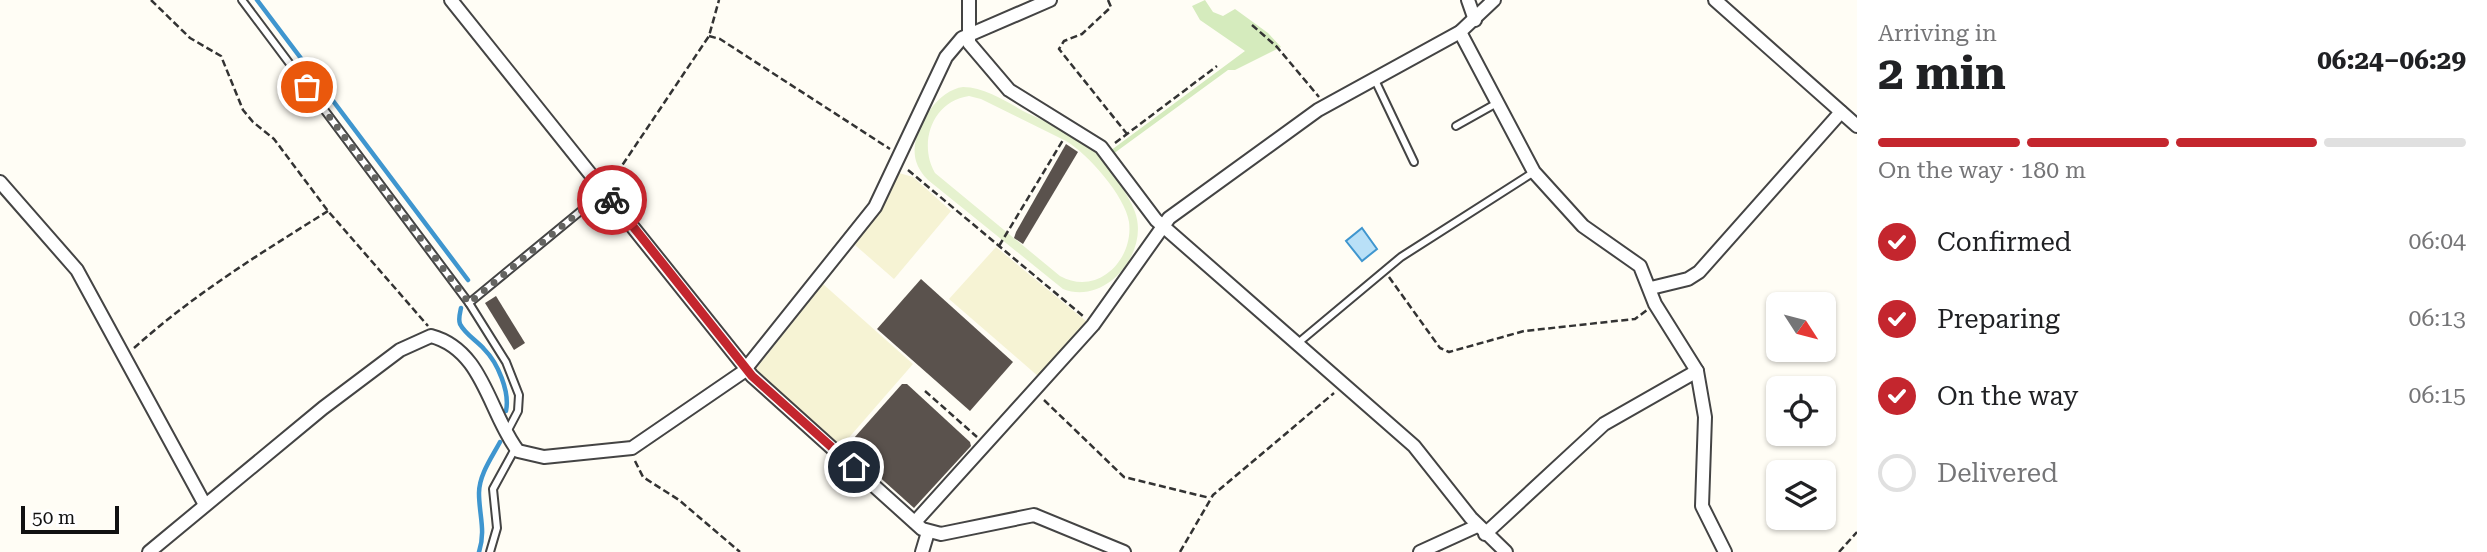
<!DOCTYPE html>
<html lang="en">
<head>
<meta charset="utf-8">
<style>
  body { margin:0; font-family:"Roboto Serif",serif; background:#f2f2f2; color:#202124; height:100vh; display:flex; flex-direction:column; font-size:26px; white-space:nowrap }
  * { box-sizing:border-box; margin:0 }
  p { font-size:23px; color:#757577 }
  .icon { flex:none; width:38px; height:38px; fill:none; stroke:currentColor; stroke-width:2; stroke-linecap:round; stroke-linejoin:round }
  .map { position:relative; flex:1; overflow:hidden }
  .panel { display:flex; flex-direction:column; background:#fff; width:630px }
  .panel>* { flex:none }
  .needle { width:46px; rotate:126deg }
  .tools { position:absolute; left:1766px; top:292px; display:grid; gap:14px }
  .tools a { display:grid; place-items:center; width:70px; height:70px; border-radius:10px; background:#fff; box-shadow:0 2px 5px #0004; font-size:35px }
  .scale { position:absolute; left:21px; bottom:18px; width:98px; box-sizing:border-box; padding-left:7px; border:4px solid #111; border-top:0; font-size:19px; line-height:24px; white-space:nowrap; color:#111; -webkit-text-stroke:5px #fff; paint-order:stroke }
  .pin { position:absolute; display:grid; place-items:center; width:60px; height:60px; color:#fff; margin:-30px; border:4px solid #fff; border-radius:50%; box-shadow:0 2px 7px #0007 }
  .courier { position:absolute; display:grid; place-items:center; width:70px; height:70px; margin:-35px; border:5px solid #c4262e; border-radius:50%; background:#fff; color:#222; box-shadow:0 2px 9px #0007 }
  .head em { font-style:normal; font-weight:700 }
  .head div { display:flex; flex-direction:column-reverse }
  .head { display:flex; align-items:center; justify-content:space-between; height:119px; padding:0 21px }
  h1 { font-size:46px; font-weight:700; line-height:52px }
  .bar { display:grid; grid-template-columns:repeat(4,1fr); gap:10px 7px; align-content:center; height:84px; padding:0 21px }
  .bar i { height:9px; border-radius:5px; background:#e0e0e0 }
  .bar .current { background:#c4262e }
  .bar p { grid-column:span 4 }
  ol { padding:0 21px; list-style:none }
  li { display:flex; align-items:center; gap:21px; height:77px }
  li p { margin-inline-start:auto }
  li .icon { padding:7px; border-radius:50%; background:#c4262e; color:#fff; stroke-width:4 }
  li:last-child { color:#757577 }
  li i { width:38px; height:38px; border:4px solid #e0e0e0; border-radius:50% }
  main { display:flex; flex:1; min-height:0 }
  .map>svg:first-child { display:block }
  .farmland { fill:#f6f3d4 }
  .green { fill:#d5ebbd }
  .pitch { fill:#e6f2cf; fill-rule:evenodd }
  .water { fill:#b9e0f7; stroke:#3f96cf; stroke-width:2 }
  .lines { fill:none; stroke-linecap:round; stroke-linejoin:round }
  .stream { stroke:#3f96cf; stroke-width:4.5 }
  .building { fill:#5a524d }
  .service-casing { stroke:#444; stroke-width:10 }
  .minor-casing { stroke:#444; stroke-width:16 }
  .path { stroke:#333; stroke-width:2.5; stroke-dasharray:7 3.5; stroke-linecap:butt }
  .service { stroke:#fff; stroke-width:6 }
  .minor { stroke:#fff; stroke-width:12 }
  .done { stroke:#646461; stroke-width:7; stroke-dasharray:0 12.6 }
  .route { stroke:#c4262e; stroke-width:9 }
</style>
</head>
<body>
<main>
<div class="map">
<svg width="1857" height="552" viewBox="0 0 1857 552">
  <rect width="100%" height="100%" fill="#fffdf5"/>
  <g class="farmland">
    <path d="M899,173L913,177L951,211L894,279L855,245L881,209Z"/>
    <path d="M996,247L1086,321L1087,325L1039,377L949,299Z"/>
    <path d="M823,284L913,364L839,449L755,370Z"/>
  </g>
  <path class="green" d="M1205,0L1213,12L1223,16L1235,9L1268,33L1281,47L1235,70H1228L1113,154L1110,151L1245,51L1200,20L1192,6Z"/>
  <path class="pitch" d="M963,87C986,87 1008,103 1027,113C1046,122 1069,130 1085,142C1101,154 1129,194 1135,212C1150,253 1105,306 1063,289L928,180C923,175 918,168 916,161C908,134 936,90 963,87ZM969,96L981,99L1066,141C1088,154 1125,196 1129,222C1134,259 1098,297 1060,276L935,173C918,144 932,101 969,96Z"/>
  <path class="water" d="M1362,228L1377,249L1362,261L1346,241Z"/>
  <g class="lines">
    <g class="stream">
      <path d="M257,0L468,280"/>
      <path d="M461,308C460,313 458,319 460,324C465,334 477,341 484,349C498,363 510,392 506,411"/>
      <path d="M479,552C486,530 479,515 479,493C479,475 492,457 500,442"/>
    </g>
  </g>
  <g class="building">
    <path d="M1066,144L1078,152L1023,244L1014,238L1016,232Z"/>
    <path d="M921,279L1013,362L970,411L877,329Z"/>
    <path d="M496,296L525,343L514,350L485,303Z"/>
    <path d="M902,384H907L970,442L971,446L914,508L846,447Z"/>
  </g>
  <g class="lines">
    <g class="service-casing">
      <g id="service">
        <path d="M242,0L469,303L506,362L519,395L518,411L508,430"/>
        <path d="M1374,78L1414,162"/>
        <path d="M1456,126L1497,103"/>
        <path d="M469,303L605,191"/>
        <path d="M1298,343L1401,257L1534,172"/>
        <path d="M490,552L497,528L493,489L516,447"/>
      </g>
    </g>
    <g class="minor-casing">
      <g id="minor">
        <path d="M451,0L752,376L922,529L941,534L1034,515L1124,552"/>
        <path d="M969,0V43L1009,90L1101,147L1156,220L1414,446L1471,518L1506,552"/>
        <path d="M1468,0L1475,20"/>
        <path d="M1715,0L1857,126"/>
        <path d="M1460,32L1534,172L1583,226L1640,266L1655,304L1697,371L1705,417L1702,506L1725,552"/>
        <path d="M0,182L77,270L204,503"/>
        <path d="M1651,288L1688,279L1699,272L1841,112"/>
        <path d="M915,522L1093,325L1169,218L1318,110L1460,32L1494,0"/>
        <path d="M1485,534L1604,424L1697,371"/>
        <path d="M149,552L323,408L400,350L431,336C484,350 489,414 518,451L544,457L632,448L743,372L875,207L946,57L962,38L1050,0"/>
        <path d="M922,552L928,532"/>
        <path d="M1420,552L1477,526"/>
      </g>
    </g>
    <g class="path">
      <path d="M151,0L190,38L221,56L243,110L253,122L274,139L328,211L428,326"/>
      <path d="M1108,0L1111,7L1082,34L1064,41L1059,49L1127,134"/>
      <path d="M1252,25L1277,47L1319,97"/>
      <path d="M709,36L720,39L890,149"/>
      <path d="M1115,143L1217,66"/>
      <path d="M908,170L1083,316"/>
      <path d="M611,182L709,36L719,0"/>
      <path d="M999,246L1063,140"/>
      <path d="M1389,277L1440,348L1449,352L1524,331L1635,319L1647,310"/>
      <path d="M134,348C194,294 261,253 328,211"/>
      <path d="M925,391L977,437"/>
      <path d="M1044,400L1124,477L1210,498"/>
      <path d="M635,461L643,477L679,500L740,552"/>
      <path d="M1180,552L1213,495L1334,393"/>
      <path d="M1839,552L1857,532"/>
    </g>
    <use href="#service" class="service"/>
    <use href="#minor" class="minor"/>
  </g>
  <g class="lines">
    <path class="done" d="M307,87L469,303L605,191L612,200"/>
    <path class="route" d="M612,200L752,376L854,467"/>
  </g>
</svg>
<div class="tools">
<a><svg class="needle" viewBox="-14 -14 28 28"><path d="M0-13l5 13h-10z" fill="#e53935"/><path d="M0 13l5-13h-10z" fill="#757577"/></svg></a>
<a><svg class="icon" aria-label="locate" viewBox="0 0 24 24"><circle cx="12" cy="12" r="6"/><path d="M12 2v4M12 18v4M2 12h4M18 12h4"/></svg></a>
<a><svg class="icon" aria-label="layers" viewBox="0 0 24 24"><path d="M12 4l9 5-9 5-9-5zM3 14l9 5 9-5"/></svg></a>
</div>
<div class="scale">50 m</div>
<div class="pin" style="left:307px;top:87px;background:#ea580c"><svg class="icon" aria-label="bag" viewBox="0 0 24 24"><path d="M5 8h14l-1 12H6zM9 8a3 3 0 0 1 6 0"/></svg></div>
<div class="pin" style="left:854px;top:467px;background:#1f2937"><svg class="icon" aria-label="home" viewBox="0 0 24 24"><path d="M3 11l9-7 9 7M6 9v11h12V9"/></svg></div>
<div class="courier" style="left:612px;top:200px"><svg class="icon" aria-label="bike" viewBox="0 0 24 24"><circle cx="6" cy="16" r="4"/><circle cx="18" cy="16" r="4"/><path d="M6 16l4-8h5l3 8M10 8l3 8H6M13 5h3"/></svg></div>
</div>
<section class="panel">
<div class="head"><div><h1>2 min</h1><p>Arriving in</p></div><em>06:24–06:29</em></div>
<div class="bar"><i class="current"></i><i class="current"></i><i class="current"></i><i></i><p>On the way · 180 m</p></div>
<ol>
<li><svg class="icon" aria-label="check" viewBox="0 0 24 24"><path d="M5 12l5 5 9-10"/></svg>Confirmed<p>06:04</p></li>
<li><svg class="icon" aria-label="check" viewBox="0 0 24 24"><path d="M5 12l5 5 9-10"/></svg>Preparing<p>06:13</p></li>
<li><svg class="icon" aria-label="check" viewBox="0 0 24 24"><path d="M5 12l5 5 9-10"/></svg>On the way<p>06:15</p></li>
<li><i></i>Delivered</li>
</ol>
</section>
</main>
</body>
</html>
